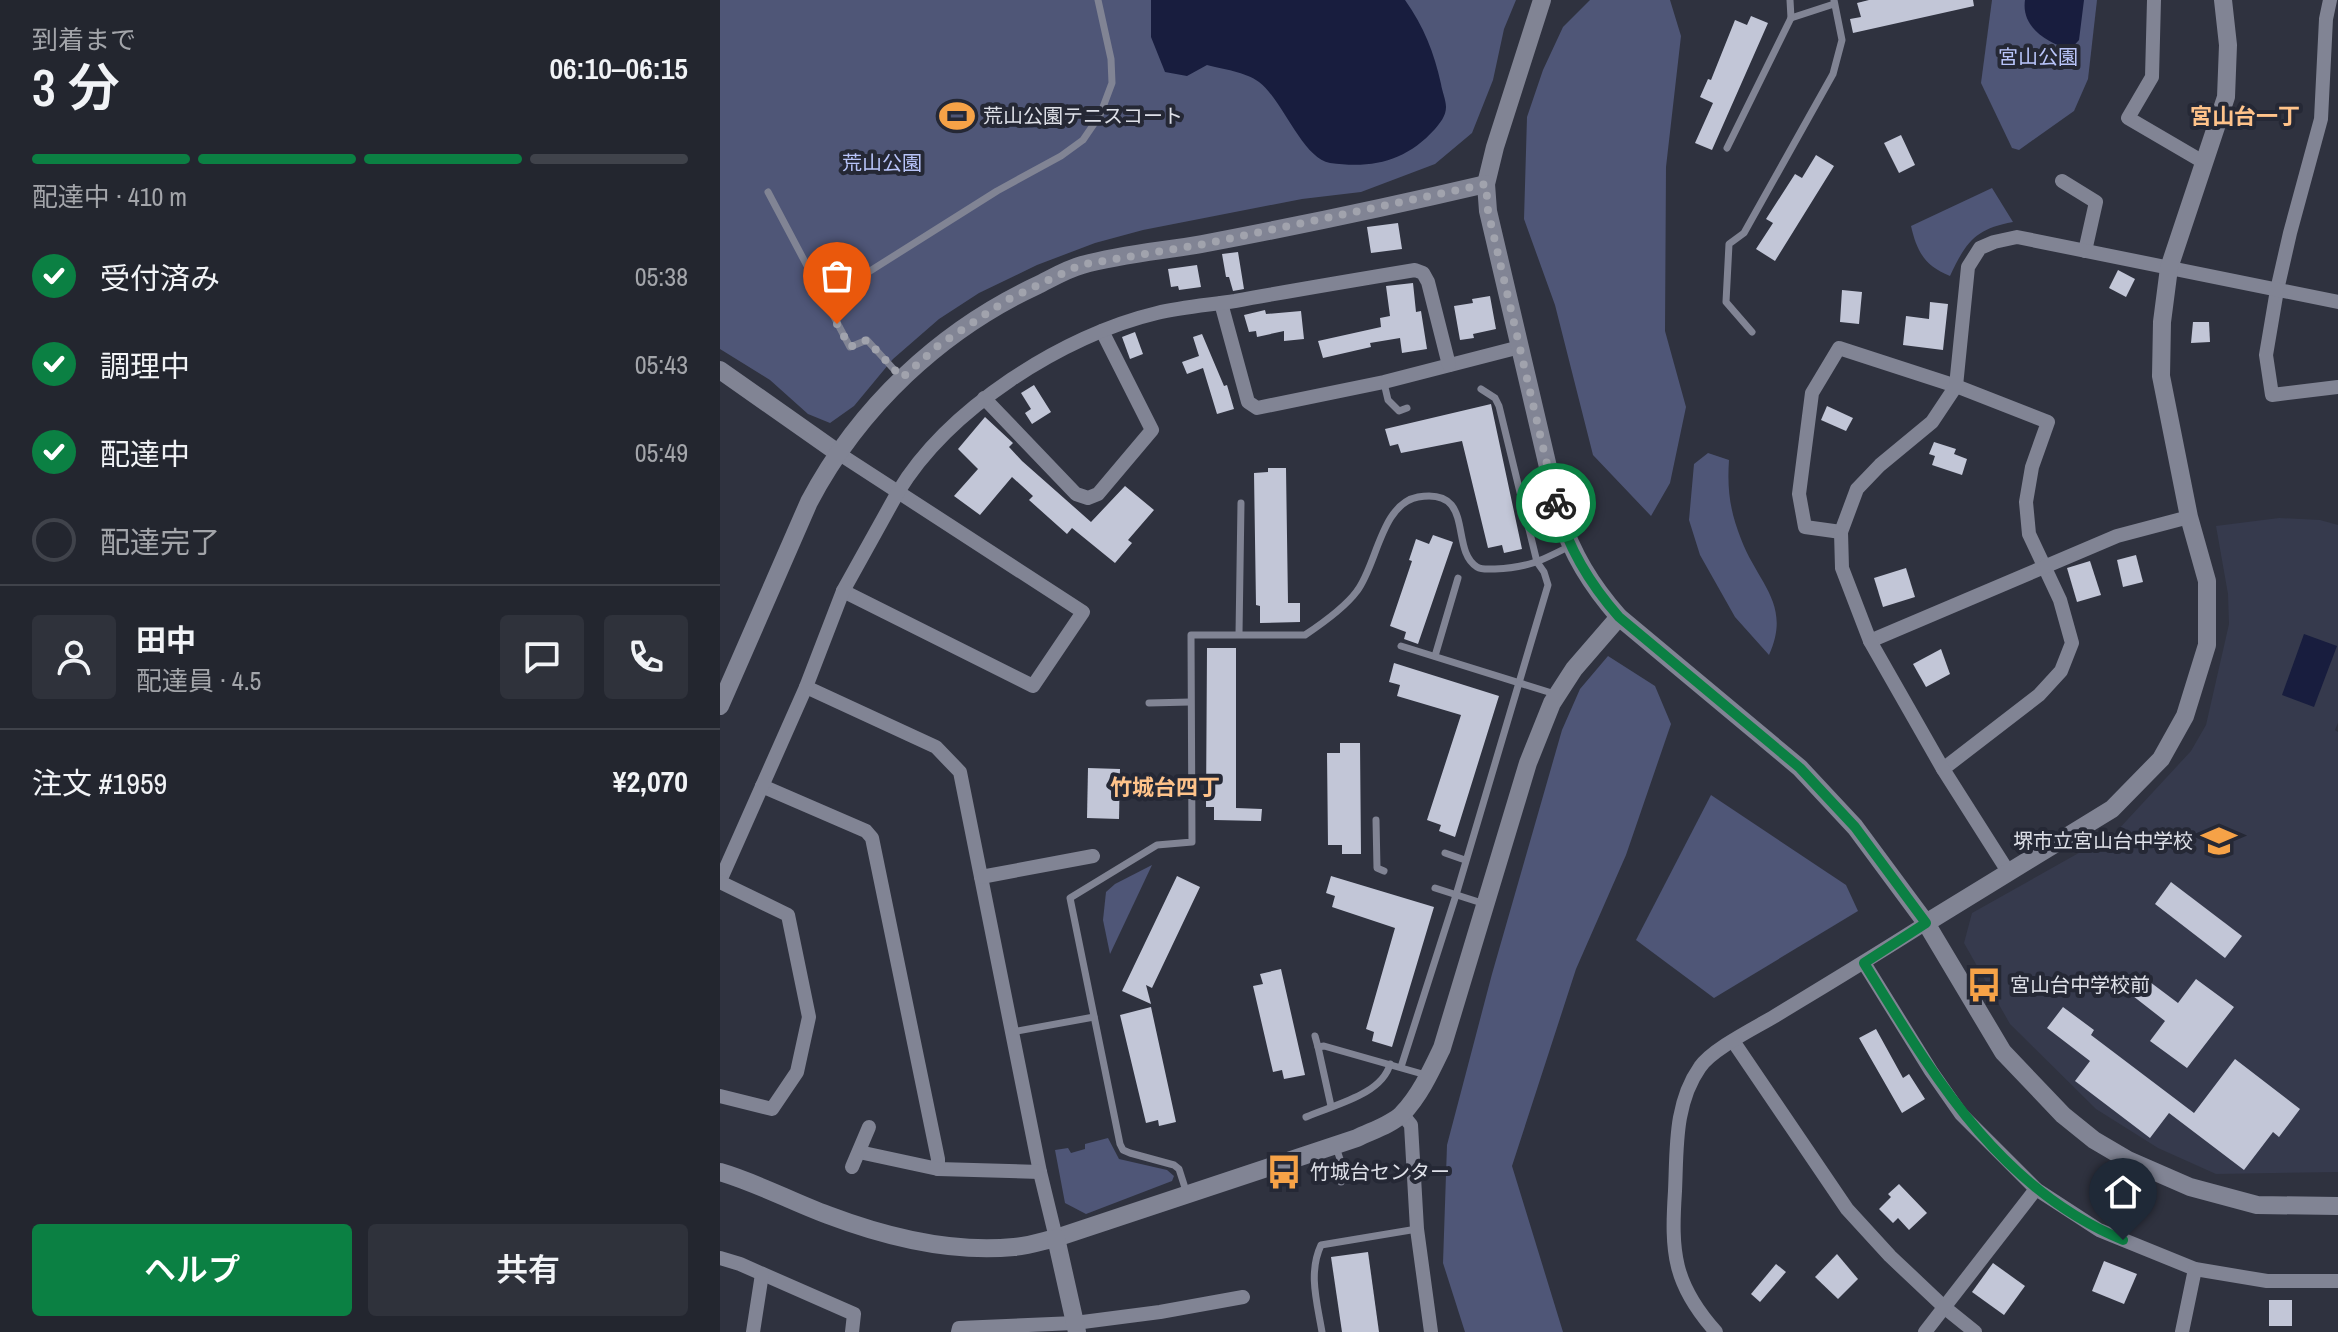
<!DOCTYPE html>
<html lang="ja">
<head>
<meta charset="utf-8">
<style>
  body { margin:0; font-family:"Archivo Narrow","Noto Sans JP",sans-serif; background:#2f323b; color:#f1f3f6; height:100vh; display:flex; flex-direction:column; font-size:30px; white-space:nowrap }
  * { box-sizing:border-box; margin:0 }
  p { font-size:26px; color:#a3a5aa }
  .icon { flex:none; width:44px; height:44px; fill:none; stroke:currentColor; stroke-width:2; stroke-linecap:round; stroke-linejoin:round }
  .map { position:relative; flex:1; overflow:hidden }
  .panel { display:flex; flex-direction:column; background:#23262f; width:720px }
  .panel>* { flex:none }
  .pin { position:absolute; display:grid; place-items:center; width:68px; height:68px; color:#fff; margin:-82px -34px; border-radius:50% 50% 50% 0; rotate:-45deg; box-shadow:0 0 8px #0007 }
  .pin .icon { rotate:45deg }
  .courier { position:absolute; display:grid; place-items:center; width:80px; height:80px; margin:-40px; border:6px solid #0b8043; border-radius:50%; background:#fff; color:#222; box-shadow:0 2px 10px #0007 }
  .head em { font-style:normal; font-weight:600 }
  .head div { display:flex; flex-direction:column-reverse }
  .head { display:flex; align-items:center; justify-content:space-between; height:136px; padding:0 32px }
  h1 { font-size:52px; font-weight:600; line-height:60px }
  .bar { display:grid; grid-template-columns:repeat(4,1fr); gap:12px 8px; align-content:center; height:96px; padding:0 32px }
  .bar i { height:10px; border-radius:6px; background:#40434b }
  .bar .on { background:#0b8043 }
  .bar p { grid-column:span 4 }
  .line { display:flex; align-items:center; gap:20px; padding:0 32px; border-top:2px solid #40434b }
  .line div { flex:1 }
  .round { display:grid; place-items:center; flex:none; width:84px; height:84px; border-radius:8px; background:#2f323b }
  ol { padding:0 32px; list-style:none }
  li { display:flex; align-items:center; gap:24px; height:88px }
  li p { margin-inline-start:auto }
  li .icon { padding:8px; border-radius:50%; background:#0b8043; color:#fff; stroke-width:4 }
  li:last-child { color:#a3a5aa }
  li i { width:44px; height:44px; border:4px solid #40434b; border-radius:50% }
  .cta { display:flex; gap:16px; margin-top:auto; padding:16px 32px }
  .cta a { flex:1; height:92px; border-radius:8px; background:#0b8043; color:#fff; font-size:32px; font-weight:600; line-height:92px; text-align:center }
  .cta a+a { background:#2f323b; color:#f1f3f6 }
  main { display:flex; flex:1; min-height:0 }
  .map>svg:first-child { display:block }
  .built { fill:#363a4d }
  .green { fill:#4f5677 }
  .water { fill:#181d3e }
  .building { fill:#c2c6d7 }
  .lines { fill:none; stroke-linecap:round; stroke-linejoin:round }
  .service { stroke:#818494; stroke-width:7 }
  .minor { stroke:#818494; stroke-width:14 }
  .tertiary { stroke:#818494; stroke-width:18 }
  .done { stroke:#a1a3ad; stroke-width:8; stroke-dasharray:0 14.4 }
  .route { stroke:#0b8043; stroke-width:10 }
  .labels { text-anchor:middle; stroke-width:8; stroke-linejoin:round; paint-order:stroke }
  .park-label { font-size:20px; fill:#b9c5fa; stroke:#252835 }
  .poi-label { font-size:20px; fill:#dee0e8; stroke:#252835; text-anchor:start }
  .neighbourhood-label { font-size:22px; font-weight:bold; fill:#ffc38a; stroke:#252835 }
</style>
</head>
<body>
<main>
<section class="panel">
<div class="head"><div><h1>3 分</h1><p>到着まで</p></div><em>06:10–06:15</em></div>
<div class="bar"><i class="on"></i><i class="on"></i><i class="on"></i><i></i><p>配達中 · 410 m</p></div>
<ol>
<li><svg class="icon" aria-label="check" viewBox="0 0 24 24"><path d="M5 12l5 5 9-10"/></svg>受付済み<p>05:38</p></li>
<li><svg class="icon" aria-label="check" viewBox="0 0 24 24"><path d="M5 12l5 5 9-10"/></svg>調理中<p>05:43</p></li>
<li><svg class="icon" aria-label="check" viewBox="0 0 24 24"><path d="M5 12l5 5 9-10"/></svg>配達中<p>05:49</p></li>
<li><i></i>配達完了</li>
</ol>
<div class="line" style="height:144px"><a class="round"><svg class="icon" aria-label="person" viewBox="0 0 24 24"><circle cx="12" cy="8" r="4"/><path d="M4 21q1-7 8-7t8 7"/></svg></a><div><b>田中</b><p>配達員 · 4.5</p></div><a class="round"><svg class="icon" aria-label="chat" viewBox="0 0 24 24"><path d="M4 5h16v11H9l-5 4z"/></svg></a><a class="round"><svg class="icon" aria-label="phone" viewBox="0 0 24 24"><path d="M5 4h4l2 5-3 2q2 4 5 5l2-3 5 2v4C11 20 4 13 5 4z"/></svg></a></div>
<div class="line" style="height:104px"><div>注文 #1959</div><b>¥2,070</b></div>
<div class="cta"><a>ヘルプ</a><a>共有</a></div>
</section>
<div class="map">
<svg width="1618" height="1332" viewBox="0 0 1618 1332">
  <rect width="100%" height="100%" fill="#2f323f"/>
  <path class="built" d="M1559,518L1600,520L1618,525V723L1615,730L1618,732V1172L1496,1174L1438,1148L1376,1109L1290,1024L1244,943L1252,913L1396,832L1471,751L1486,725L1509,624L1508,594L1496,526Z"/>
  <g class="green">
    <path d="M0,0H796L784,29L773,80L752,133L715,164L641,192L582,199L423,230L375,243L317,265L259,293L219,319L173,359L134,406L110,423L88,414L50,380L0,349Z"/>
    <path d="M870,0H950L961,36L946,167L945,331L966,407L950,483L931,516L873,455L835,305L804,219L807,117L823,70L843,27Z"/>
    <path d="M1272,0H1377L1368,79L1354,111L1299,150L1292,148L1261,83Z"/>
    <path d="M1272,188L1293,222C1255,229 1246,242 1230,276C1205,266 1197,252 1191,226Z"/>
    <path d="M988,453L1009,460C1007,490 1010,511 1021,539C1038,584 1072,604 1049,655L1015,617L980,555L969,520L974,464Z"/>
    <path d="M888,656L935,686L951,724L906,855L856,969L792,1166L843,1332H745L723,1263L727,1145L772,974L842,730L860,689Z"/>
    <path d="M991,795L1126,885L1138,911L994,998L916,940Z"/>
    <path d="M432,865L390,954L383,920L386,892L395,884Z"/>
    <path d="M388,1138L399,1159L447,1170L454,1176L452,1181L366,1214L345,1203L335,1150L348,1148L351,1153L365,1149V1144Z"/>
  </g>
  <g class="water">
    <path d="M431,0H685C704,27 714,52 721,84C722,91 726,100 726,107C726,116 720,123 715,129C686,161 653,169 610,163C582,158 563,100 539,82C526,72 502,69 487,65L467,76L445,72L431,37Z"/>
    <path d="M1305,0H1364L1359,40L1350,50C1327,42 1301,28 1305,0Z"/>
    <path d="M1584,634L1617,646L1594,707L1562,695Z"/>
  </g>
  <g class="building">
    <path d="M1149,0H1253L1254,6L1133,33L1130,19L1141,17L1137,3Z"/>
    <path d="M1031,16L1048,23L992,150L975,143L993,103L980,97L988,79L991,80L1015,20L1027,25Z"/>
    <path d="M1181,135L1195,165L1179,173L1164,143Z"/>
    <path d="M1096,155L1114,166L1055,261L1036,249L1053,223L1046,219L1075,174L1082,178Z"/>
    <path d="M678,223L682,249L651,253L647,227Z"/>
    <path d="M518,252L524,289L513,291L509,277H506L502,254Z"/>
    <path d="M477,265L481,287L459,290L458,286L451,287L448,269Z"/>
    <path d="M1398,270L1415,279L1406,297L1389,288Z"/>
    <path d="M693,283L696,312L701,311L707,349L682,353L680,338L650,343L651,347L603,358L598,341L661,327L660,318L670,316L666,286Z"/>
    <path d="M1122,290L1142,292L1139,324L1120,322Z"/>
    <path d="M770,296L776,329L753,334L754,338L740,340L734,306L753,303L752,299Z"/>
    <path d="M1210,302L1228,304L1223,350L1183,345L1186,316L1209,319Z"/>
    <path d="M545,310L546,314L581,311L584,339L564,341V331L537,337L536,331L529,332L524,315Z"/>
    <path d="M1473,322H1489L1490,342L1471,343Z"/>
    <path d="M415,332L423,354L410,359L402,337Z"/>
    <path d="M482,334L504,386L507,385L514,409L497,414L483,368L467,374L462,362L479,356L473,337Z"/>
    <path d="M314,385L331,412L312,424L305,413L311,409L301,393Z"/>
    <path d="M771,404L802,549L784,553L782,545L768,548L742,441L681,453L678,444L670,446L665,429Z"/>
    <path d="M1107,406L1133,418L1126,431L1101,420Z"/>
    <path d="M265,417L293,443L289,447L302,461L371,522L405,486L434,510L408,540L412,543L395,563L352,528L347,534L309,500L313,496L292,477L260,515L234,496L258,469L238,449Z"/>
    <path d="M1214,442L1236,449L1234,454L1247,459L1242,475L1212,465L1215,456L1209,454Z"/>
    <path d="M548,468H566L568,603H580V622L540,623V606L536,605L534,473L548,472Z"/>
    <path d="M713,535L733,542L698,644L684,639L686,632L670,626L692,561L689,560L696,539L709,544Z"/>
    <path d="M1416,555L1423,582L1403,587L1397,560Z"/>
    <path d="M1370,561L1381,595L1357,602L1347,568Z"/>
    <path d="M1186,568L1195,597L1163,607L1154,578Z"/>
    <path d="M487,648H516V808L542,809L541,821L494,820V807H486Z"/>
    <path d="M1221,649L1230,674L1206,687L1193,664Z"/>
    <path d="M674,663L779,696L735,837L719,831L721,825L707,820L741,715L677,696L680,685L669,682Z"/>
    <path d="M620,743H640L641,854H622V845H608L607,753H620Z"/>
    <path d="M368,768L400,769L399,819L367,818Z"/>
    <path d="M457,876L480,887L432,988L426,985L431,1004L402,991Z"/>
    <path d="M611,876L714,907L672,1047L652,1041L654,1032L646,1029L675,928L612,907L615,896L606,893Z"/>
    <path d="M1451,882L1522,936L1505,958L1435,904Z"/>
    <path d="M561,969L585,1075L564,1079L562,1070L553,1072L533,986L543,984L540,974Z"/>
    <path d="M1426,979L1458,1003L1476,979L1514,1007L1467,1068L1430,1041L1445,1021L1413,996Z"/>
    <path d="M431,1007L456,1122L439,1126L438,1120L426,1123L400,1015Z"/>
    <path d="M1343,1007L1374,1030L1371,1035L1474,1113L1515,1059L1580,1109L1559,1137L1553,1132L1524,1170L1449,1113L1430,1138L1355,1081L1370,1061L1327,1028Z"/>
    <path d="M1156,1029L1183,1078L1189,1074L1205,1099L1182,1113L1139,1038Z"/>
    <path d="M1179,1184L1207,1213L1189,1230L1178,1218L1173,1223L1159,1209L1171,1197L1168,1194Z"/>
    <path d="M648,1252L659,1332H622L611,1257Z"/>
    <path d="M1117,1254L1138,1279L1118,1299L1095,1277Z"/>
    <path d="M1384,1261L1417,1274L1404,1304L1372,1291Z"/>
    <path d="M1273,1263L1305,1286L1284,1315L1252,1292Z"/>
    <path d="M1056,1264L1066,1272L1040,1302L1031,1294Z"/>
    <rect x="1549" y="1300" width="23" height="26"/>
  </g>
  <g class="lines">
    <g class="service">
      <path d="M1071,18L1114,4"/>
      <path d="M1007,148L1071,18L1070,0"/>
      <path d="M48,192L130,347L147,340L180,376"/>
      <path d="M104,300L277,191L341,156L363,140L380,115L392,83L391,59L378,0"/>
      <path d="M1032,332L1006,302L1009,244L1024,233L1113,74L1122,40L1114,0"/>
      <path d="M664,383L668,400L679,411L687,408"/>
      <path d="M519,634L521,503"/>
      <path d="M681,646L835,694"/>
      <path d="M715,656L738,578"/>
      <path d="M429,703L470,702"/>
      <path d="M656,820L657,868L664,871"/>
      <path d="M725,853L745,860"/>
      <path d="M715,888L765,904"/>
      <path d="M292,1032L374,1017"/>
      <path d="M595,1036L598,1047L604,1046L706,1075"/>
      <path d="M598,1047L611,1106"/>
      <path d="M681,1067L736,895L828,585L824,572L817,562L779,406L775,398L761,389"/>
      <path d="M586,1117C613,1105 662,1095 670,1064"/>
      <path d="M616,1147L621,1162V1182"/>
      <path d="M467,1194L459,1169L454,1165L410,1153L403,1150L400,1144L350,898L437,845L472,842L471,635H585C600,625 626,606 637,591C657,565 661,504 698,497C756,487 729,550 757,567C762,570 768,569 775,569C807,568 821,561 850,546"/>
      <path d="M602,1332C597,1302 588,1273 601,1245L697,1229"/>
    </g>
    <g class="minor">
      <path d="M1434,0L1432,77L1408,118L1485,163"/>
      <path d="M1610,0L1606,19L1601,119L1570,233L1557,290L1546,355L1552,395L1618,387"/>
      <path d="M1342,181L1376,202L1365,251"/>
      <path d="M501,303L528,402L537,408L664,382L800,347"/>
      <path d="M264,398L356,494L368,498L378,494L432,430L382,331"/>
      <path d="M118,453L363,612L313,686L123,591"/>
      <path d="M1121,532L1085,527L1079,494L1092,393L1119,348L1236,386L1328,422L1312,467L1306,502L1309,534L1340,600L1352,643L1341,671L1319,695L1223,769"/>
      <path d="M1150,641L1397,536L1469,517"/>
      <path d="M86,687L216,747L240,772L320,1172L336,1238"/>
      <path d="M42,786L146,831L152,838L218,1159V1169L320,1172"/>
      <path d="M1289,873L1223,769L1150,641L1122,568L1121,532L1137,489L1160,465L1212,422L1236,386L1248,267L1260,248L1274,242L1297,237L1618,302"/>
      <path d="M261,877L373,856"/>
      <path d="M0,881L86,687L123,591L178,492C228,409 343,335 437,313C462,307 489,305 515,301C575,290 635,280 695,270L703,273L708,282L729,365"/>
      <path d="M0,882L68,915L89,1017L77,1072L52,1109L0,1096"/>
      <path d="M1144,963L1211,1071L1241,1114L1316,1189L1379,1230L1475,1269L1547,1281H1618"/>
      <path d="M1013,1041L1127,1209L1170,1256L1224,1307L1255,1332"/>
      <path d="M682,1114L691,1125L697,1229L711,1332"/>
      <path d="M139,1152L218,1169"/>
      <path d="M132,1167L149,1127"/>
      <path d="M0,1258L20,1264L134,1314L132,1332"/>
      <path d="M33,1332L42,1274"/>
      <path d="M238,1332L239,1328L355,1323L440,1312L523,1297"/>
      <path d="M996,1332C953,1284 951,1252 955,1191C957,1149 954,1104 980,1067C992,1049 1035,1028 1055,1016C1106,985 1156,955 1206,923"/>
      <path d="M1205,1332L1316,1189"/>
      <path d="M1462,1332L1475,1269"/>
    </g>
    <g class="tertiary">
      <path d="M822,0L775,147L766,184L768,211L839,514C852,554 871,585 899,617L1080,768L1135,827L1206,923L1283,1052L1343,1115L1374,1140L1408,1160L1470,1187L1537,1205L1618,1206"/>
      <path d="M0,370L118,453"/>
      <path d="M0,706L89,502C139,407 221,330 318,285C332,278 347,269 362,265C401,254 442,251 482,244C577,226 672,206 766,184"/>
      <path d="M1206,923L1392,809L1441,759L1465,716L1487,645V581L1469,517L1441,376L1442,322L1449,268L1506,97L1508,45L1503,0"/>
      <path d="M0,1172C38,1183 72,1202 108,1215C166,1237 232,1253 294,1247C308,1246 323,1241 336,1238L637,1138C651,1131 671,1125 682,1114C700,1095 711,1071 722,1048L808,763L832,703L854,669L899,617"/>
      <path d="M336,1238L357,1332"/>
    </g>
  </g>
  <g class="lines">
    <path class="done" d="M117,324L130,347L147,340L182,378L219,345L287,300L360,265L484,244L766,184L768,211L836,503"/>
    <path class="route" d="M836,503C847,547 869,583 899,617L1080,768L1135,827L1206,923L1144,963C1212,1073 1277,1188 1403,1240"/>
  </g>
  <defs>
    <g id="stadium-bare" transform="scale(2.76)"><path d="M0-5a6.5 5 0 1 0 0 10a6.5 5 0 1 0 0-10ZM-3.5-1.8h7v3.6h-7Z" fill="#f6a247" stroke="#252835" stroke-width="2.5" paint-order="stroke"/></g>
    <g id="school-bare" transform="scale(2.76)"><path d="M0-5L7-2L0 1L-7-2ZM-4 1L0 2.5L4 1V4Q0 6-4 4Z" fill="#f6a247" stroke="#252835" stroke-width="2.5" paint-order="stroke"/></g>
    <g id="bus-bare" transform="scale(2.76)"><path d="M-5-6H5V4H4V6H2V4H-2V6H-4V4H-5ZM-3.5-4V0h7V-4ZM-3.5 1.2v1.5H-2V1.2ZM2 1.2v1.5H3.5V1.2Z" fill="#f6a247" stroke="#252835" stroke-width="2.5" paint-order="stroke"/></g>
  </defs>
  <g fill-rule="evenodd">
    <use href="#stadium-bare" x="237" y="116"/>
    <use href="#school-bare" x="1499" y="841"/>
    <use href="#bus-bare" x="1264" y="985"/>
    <use href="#bus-bare" x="564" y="1172"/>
  </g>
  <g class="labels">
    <g class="park-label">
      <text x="1318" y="64">宮山公園</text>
      <text x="162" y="170">荒山公園</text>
    </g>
    <g class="poi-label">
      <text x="263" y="123">荒山公園テニスコート</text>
      <text x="1473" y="848" text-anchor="end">堺市立宮山台中学校</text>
      <text x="1290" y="992">宮山台中学校前</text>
      <text x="590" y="1179">竹城台センター</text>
    </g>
    <g class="neighbourhood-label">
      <text x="1525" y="124">宮山台一丁</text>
      <text x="445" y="795">竹城台四丁</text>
    </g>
  </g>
</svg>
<div class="pin" style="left:117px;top:324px;background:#ea580c"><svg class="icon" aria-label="bag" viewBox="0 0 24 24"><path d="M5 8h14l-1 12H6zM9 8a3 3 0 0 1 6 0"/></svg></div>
<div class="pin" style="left:1403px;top:1240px;background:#1f2937"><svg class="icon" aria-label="home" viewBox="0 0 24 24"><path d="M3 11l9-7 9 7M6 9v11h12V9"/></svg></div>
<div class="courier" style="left:836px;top:503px"><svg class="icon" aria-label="bike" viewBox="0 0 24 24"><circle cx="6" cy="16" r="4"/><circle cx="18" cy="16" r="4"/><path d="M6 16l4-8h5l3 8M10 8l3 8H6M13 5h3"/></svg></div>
</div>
</main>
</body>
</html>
